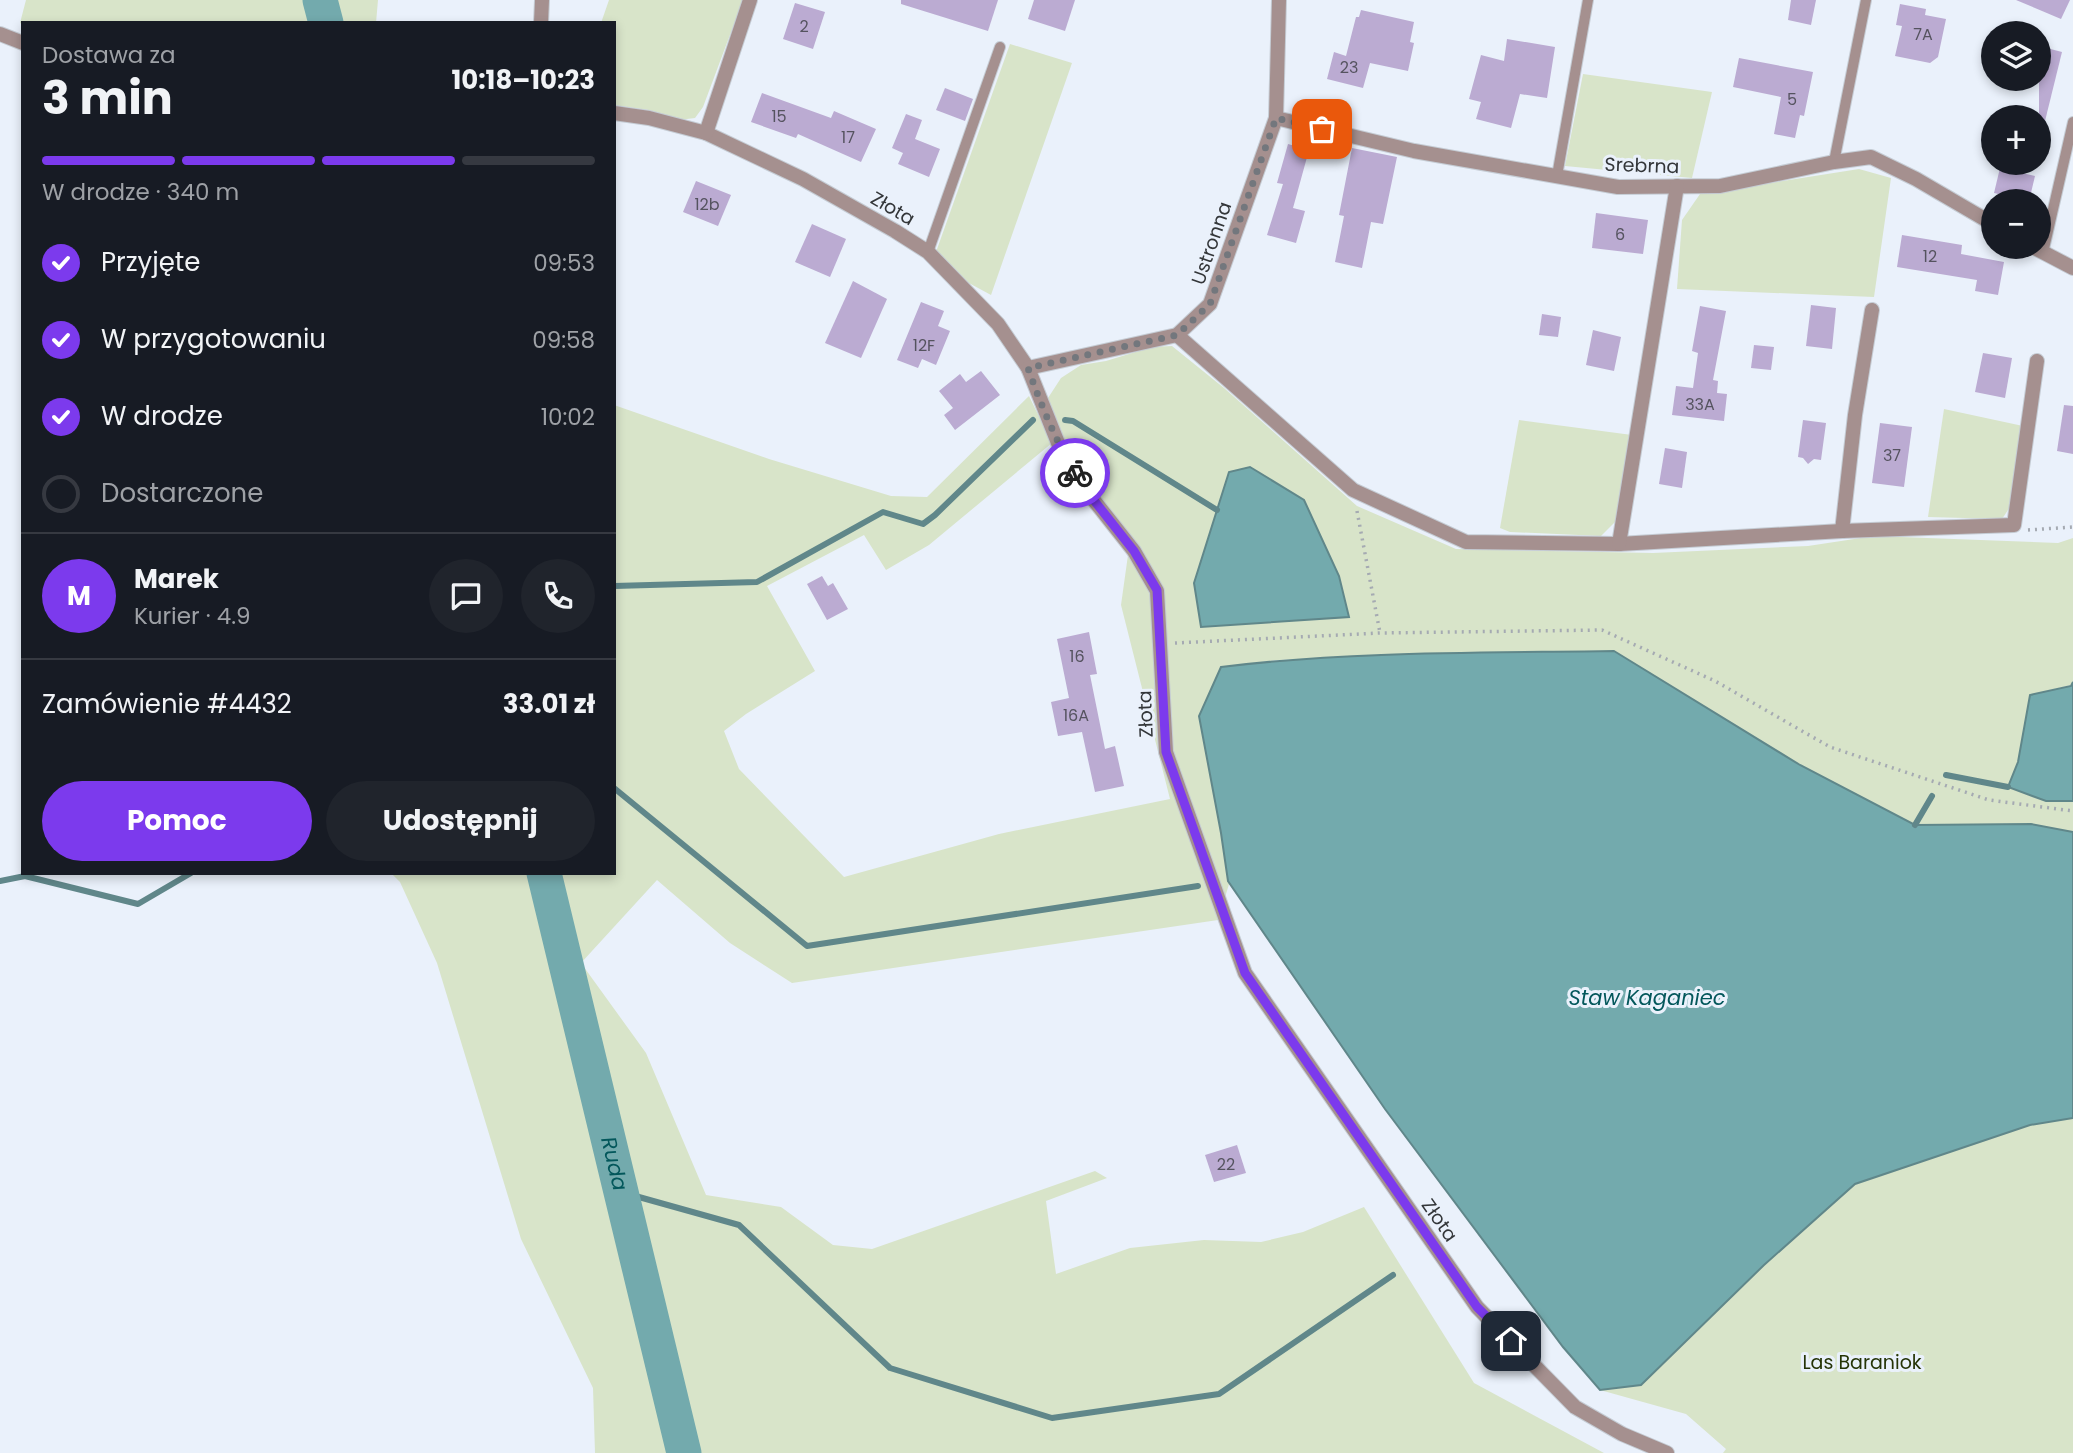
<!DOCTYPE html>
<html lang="pl">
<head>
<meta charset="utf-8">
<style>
  body { margin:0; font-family:Poppins,sans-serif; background:#20242c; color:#f1f3f6; height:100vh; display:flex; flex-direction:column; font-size:26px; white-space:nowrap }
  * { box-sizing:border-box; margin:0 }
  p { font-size:23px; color:#9ea1a6 }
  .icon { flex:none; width:38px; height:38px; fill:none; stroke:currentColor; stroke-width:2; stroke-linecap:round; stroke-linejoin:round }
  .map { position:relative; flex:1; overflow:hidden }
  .side { position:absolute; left:21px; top:21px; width:595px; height:854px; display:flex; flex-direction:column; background:#171b24; border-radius:0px; box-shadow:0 4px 10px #0003 }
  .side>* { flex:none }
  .controls { position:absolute; left:1981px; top:21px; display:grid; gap:14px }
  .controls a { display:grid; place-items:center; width:70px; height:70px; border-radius:50%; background:#171b24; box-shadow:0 4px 10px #0003; font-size:35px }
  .pin { position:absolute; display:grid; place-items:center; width:60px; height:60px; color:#fff; margin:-30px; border-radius:14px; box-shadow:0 4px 10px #0006 }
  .courier { position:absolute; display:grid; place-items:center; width:70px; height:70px; margin:-35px; border:5px solid #7c3aed; border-radius:50%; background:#fff; color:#222; box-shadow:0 2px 9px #0007 }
  .headline em { font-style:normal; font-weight:700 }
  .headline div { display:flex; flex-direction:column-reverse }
  .headline { display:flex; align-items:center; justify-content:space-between; height:119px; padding:0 21px }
  h1 { font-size:46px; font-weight:700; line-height:52px }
  .bar { display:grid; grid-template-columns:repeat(4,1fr); gap:10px 7px; align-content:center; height:84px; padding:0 21px }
  .bar i { height:9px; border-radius:5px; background:#363941 }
  .bar .current { background:#7c3aed }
  .bar p { grid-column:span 4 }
  .line { display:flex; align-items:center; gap:18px; padding:0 21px; border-top:2px solid #363941 }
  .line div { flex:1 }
  .round { display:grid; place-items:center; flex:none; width:74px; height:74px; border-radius:37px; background:#20242c }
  ol { padding:0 21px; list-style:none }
  li { display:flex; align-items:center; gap:21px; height:77px }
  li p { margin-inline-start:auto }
  li .icon { padding:7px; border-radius:50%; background:#7c3aed; color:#fff; stroke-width:4 }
  li:last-child { color:#9ea1a6 }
  li i { width:38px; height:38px; border:4px solid #363941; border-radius:50% }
  .primary-button { display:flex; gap:14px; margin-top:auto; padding:14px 21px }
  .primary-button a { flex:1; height:80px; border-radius:42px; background:#7c3aed; color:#fff; font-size:28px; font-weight:700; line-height:80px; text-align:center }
  .primary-button a+a { background:#20242c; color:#f1f3f6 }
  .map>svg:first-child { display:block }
  .green { fill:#d8e4c9 }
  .water { fill:#73aaad; stroke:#60878a; stroke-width:2 }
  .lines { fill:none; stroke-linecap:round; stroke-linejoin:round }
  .stream { stroke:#60878a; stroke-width:6 }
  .river { stroke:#73aaad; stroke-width:35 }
  .building { fill:#bbabd2 }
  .lane-casing { stroke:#c5ccd4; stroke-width:12 }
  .street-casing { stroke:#c5ccd4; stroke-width:16 }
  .path { stroke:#a5aab2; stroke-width:3.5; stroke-dasharray:2 5; stroke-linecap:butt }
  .lane { stroke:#a5908f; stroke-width:10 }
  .street { stroke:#a5908f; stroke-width:14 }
  .done { stroke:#73777d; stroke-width:7; stroke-dasharray:0 12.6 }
  .route { stroke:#7c3aed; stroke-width:9 }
  .labels { text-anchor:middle; stroke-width:6; stroke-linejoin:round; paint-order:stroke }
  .number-label { font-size:16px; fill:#55535f }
  .street-label { font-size:19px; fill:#333639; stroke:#eaf1fb }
  .park-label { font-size:19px; fill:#253407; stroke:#eaf1fb }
  .water-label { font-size:21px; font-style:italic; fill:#03575b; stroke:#eaf1fb }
</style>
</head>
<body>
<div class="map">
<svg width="2073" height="1453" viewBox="0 0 2073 1453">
  <rect width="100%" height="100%" fill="#eaf1fb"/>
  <g class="green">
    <path d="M26,0H378L376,23L23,24L20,23Z"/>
    <path d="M609,0H743L703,107L695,118L679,120L649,110L614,105V23H601Z"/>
    <path d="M1010,44L1072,63L991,295L967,282L936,252Z"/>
    <path d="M1583,74L1712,92L1692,178L1565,166Z"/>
    <path d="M1859,169L1891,178L1874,297L1677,289L1682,220L1700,194Z"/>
    <path d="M1172,346L1224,388L1357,506L1456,549L1653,553L1808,546L1874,536L2058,543L2073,538V682L2071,685L2030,695L2018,762L2008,787L2046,801H2073V832L2031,824L1915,825L1800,765L1389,656L1278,660L1221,667L1230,881L1218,920L792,983L730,943L657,880L581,963L646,1053L706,1195L781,1207L833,1245L872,1249L1095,1171L1107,1178L1046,1201L1056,1274L1130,1248L1204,1240L1261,1242L1303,1232L1364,1207L1474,1383L1604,1453H595L593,1388L521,1239L437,963L400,882L391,873H614V405L769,459L891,496L927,497L1029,396L1052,443L929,545L886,570L864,535L767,586L815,671L746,714L724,731L739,769L844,877L999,834L1170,799L1121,605L1128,555L1107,508L1065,444L1050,408L1048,398L1061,378L1081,365L1106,361L1152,347Z"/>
    <path d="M1944,409L2023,426L2010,507L2002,519L1928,517Z"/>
    <path d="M1519,420L1632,435L1617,520L1601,536L1510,532L1500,528Z"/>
    <path d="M2073,1118V1453H1723L1726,1449L1686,1414L1600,1390L1641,1385L1764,1265L1855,1184L2030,1125Z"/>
  </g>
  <g class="water">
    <path d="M1250,467L1304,500L1339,576L1349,617L1201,627L1194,583L1229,472Z"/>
    <path d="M1614,651L1800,765L1915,825L2031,824L2073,832V1118L2030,1125L1855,1184L1764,1265L1641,1385L1600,1390L1563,1347L1385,1109L1228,881L1221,833L1199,716L1221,667C1351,651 1483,653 1614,651Z"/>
    <path d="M2073,682V801H2046L2008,787L2018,762L2030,695L2071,686Z"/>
  </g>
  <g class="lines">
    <g class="stream">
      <path d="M1065,420L1073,421L1217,510"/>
      <path d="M614,586L757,582L883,512L923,524L935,515L1033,420"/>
      <path d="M1946,775L2008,787"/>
      <path d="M614,788L807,946L1198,886"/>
      <path d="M1915,825L1932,796"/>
      <path d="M0,881L25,876L138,904L191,873"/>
      <path d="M621,1192L739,1225L890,1368L1052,1418L1219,1394L1393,1275"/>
    </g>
    <g class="river">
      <path d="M320,0L326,23"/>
      <path id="s1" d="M544,873L684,1453"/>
    </g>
  </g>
  <g class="building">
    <path d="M901,0H998L988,31L901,4Z"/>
    <path d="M1034,0H1075L1065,31L1028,19Z"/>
    <path d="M1791,0H1816L1811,25L1788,20Z"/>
    <path d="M2016,0H2070L2061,19Z"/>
    <path d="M795,3L825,12L813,49L783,39Z"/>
    <path d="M1900,4L1926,9L1925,15L1946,19L1938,57L1930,63L1895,56L1902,26L1896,25Z"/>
    <path d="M1361,10L1414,22L1410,42L1414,43L1408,71L1370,63L1363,88L1327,79L1334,52L1346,56L1356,17H1359Z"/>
    <path d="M1507,39L1555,47L1547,98L1520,94L1511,128L1476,119L1481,102L1469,99L1481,55L1504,61Z"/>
    <path d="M2039,46L2062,52L2045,121L2039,120Z"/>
    <path d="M1739,58L1813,72L1804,116L1800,115L1795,138L1774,134L1781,97L1733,87Z"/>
    <path d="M945,88L973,99L965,121L936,110Z"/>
    <path d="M762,93L831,118L834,111L876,129L861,162L798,134L796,138L751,122Z"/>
    <path d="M906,114L922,120L915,139L940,149L929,177L898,164L903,153L892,148Z"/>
    <path d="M1288,144L1309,150L1293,208L1305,211L1296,243L1267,235L1283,184L1277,183Z"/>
    <path d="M1352,148L1397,157L1383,224L1371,222L1362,268L1335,262L1344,216L1339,215Z"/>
    <path d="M2000,168L2035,176L2029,201L1994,193Z"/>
    <path d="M696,181L731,195L718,226L683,212Z"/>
    <path d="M1596,213L1648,220L1643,254L1592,248Z"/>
    <path d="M812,224L846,239L830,277L795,262Z"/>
    <path d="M1902,235L1962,245L1961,254L2004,262L1998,295L1975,291L1977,280L1897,267Z"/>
    <path d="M853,281L887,299L861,358L825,343Z"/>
    <path d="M921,302L944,311L938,326L950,331L936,365L922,359L918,368L897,360Z"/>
    <path d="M1811,305L1836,308L1832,349L1806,346Z"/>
    <path d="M1700,306L1726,311L1713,380L1718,381L1717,393L1727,394L1724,421L1672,415L1676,386L1693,388L1698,353L1692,351Z"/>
    <path d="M1542,314L1561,317L1558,337L1539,335Z"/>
    <path d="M1593,330L1621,337L1614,371L1586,365Z"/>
    <path d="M1754,345L1774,347L1771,370L1751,368Z"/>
    <path d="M1983,353L2012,358L2005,398L1975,392Z"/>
    <path d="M981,371L1000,395L955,430L944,415L953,408L939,391L960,374L966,382Z"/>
    <path d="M2064,405L2073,406V454L2057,451Z"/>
    <path d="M1803,420L1826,423L1821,460L1814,459L1808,464L1803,458L1798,457Z"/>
    <path d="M1880,423L1912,427L1904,487L1872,483Z"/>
    <path d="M1665,448L1687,452L1682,488L1659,484Z"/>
    <path d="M822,576L828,586L833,583L848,609L827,620L807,584Z"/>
    <path d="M1089,632L1097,674L1090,675L1105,749L1115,746L1124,786L1095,792L1082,732L1058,736L1051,702L1069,698L1057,639Z"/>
    <path d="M1237,1145L1246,1173L1214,1182L1205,1155Z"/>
  </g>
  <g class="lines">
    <g class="lane-casing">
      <g id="lane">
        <path d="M1834,162L1866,0"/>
        <path d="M1557,176L1588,0"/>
        <path d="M928,252L1000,47"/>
        <path d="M2043,253L2073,122"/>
      </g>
    </g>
    <g class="street-casing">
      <g id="street">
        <path d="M541,23L542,0"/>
        <path d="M0,34L23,43"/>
        <path d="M614,113L649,118L706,133L803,179L895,231L928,252L998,324L1028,368L1058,443L1085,489L1134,551L1157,591L1166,752L1245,973L1477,1307L1575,1407L1622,1434L1667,1453"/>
        <path d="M1276,118L1414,151L1618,187L1720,186L1834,162L1871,157L1916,179L1993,224"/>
        <path d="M706,133L750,0"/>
        <path d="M2033,247L2073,268"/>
        <path d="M1177,335L1353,490L1466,542L1619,544L1842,531L2014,525L2037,361"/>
        <path d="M1028,368L1177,335L1210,304L1276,118L1279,0"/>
        <path d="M1842,531L1855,415L1872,310"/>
        <path d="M1619,544L1677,186"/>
      </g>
    </g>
    <g class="path">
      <path d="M1357,511L1380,633"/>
      <path d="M2028,530L2073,527"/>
      <path d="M1175,643L1380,633L1602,630L1715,681L1830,747L1989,800L2073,811"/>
    </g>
    <use href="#lane" class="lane"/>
    <use href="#street" class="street"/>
  </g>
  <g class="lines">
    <path class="done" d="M1075,473C1055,439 1041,405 1028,368L1177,335L1210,304L1276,118L1322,129"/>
    <path class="route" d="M1075,473L1085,489L1134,551L1157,590L1166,752L1245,973L1477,1307L1511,1341"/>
  </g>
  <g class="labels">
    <g class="number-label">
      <text x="804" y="32">2</text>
      <text x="1923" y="40">7A</text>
      <text x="1349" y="73">23</text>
      <text x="1792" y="105">5</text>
      <text x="779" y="122">15</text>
      <text x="848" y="143">17</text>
      <text x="707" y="210">12b</text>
      <text x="1620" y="240">6</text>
      <text x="1930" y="262">12</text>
      <text x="924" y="351">12F</text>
      <text x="1700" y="410">33A</text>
      <text x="1892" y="461">37</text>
      <text x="1077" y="662">16</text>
      <text x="1076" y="721">16A</text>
      <text x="1226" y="1170">22</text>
    </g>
    <g class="street-label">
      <text transform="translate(1642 165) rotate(2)" y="7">Srebrna</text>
      <text transform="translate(893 208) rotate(30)" y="7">Złota</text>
      <text transform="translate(1211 243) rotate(-71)" y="7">Ustronna</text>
      <text transform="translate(1145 714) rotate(-92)" y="7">Złota</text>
      <text transform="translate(1440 1220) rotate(55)" y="7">Złota</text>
    </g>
    <g class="park-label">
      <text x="1862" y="1369">Las Baraniok</text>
    </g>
    <g class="water-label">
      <text x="1647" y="1005">Staw Kaganiec</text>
      <text dy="7" stroke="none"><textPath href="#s1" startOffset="299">Ruda</textPath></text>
    </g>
  </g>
</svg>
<div class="controls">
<a><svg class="icon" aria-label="layers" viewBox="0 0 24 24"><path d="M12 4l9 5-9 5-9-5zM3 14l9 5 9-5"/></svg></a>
<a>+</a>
<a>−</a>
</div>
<div class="pin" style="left:1322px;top:129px;background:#ea580c"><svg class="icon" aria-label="bag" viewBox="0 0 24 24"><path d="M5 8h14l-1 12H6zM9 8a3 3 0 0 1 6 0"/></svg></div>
<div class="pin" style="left:1511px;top:1341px;background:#1f2937"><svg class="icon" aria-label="home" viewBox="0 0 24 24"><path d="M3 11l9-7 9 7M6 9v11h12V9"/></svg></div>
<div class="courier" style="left:1075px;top:473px"><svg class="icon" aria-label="bike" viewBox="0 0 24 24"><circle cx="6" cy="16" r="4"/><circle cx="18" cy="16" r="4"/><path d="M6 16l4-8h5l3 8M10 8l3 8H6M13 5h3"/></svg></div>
<section class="side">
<div class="headline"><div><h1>3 min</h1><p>Dostawa za</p></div><em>10:18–10:23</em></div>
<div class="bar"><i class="current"></i><i class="current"></i><i class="current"></i><i></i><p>W drodze · 340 m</p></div>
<ol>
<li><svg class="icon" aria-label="check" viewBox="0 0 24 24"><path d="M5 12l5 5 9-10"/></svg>Przyjęte<p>09:53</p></li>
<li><svg class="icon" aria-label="check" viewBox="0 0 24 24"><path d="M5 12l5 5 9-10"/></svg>W przygotowaniu<p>09:58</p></li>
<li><svg class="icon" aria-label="check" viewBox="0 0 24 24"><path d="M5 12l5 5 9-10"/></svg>W drodze<p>10:02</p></li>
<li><i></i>Dostarczone</li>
</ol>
<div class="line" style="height:126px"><b class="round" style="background:#7c3aed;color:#fff">M</b><div><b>Marek</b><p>Kurier · 4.9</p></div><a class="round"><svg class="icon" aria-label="chat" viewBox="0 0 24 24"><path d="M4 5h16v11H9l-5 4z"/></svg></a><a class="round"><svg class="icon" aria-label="phone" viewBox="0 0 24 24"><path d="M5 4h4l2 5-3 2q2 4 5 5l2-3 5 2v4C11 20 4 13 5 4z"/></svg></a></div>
<div class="line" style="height:91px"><div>Zamówienie #4432</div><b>33.01 zł</b></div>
<div class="primary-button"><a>Pomoc</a><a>Udostępnij</a></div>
</section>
</div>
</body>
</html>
